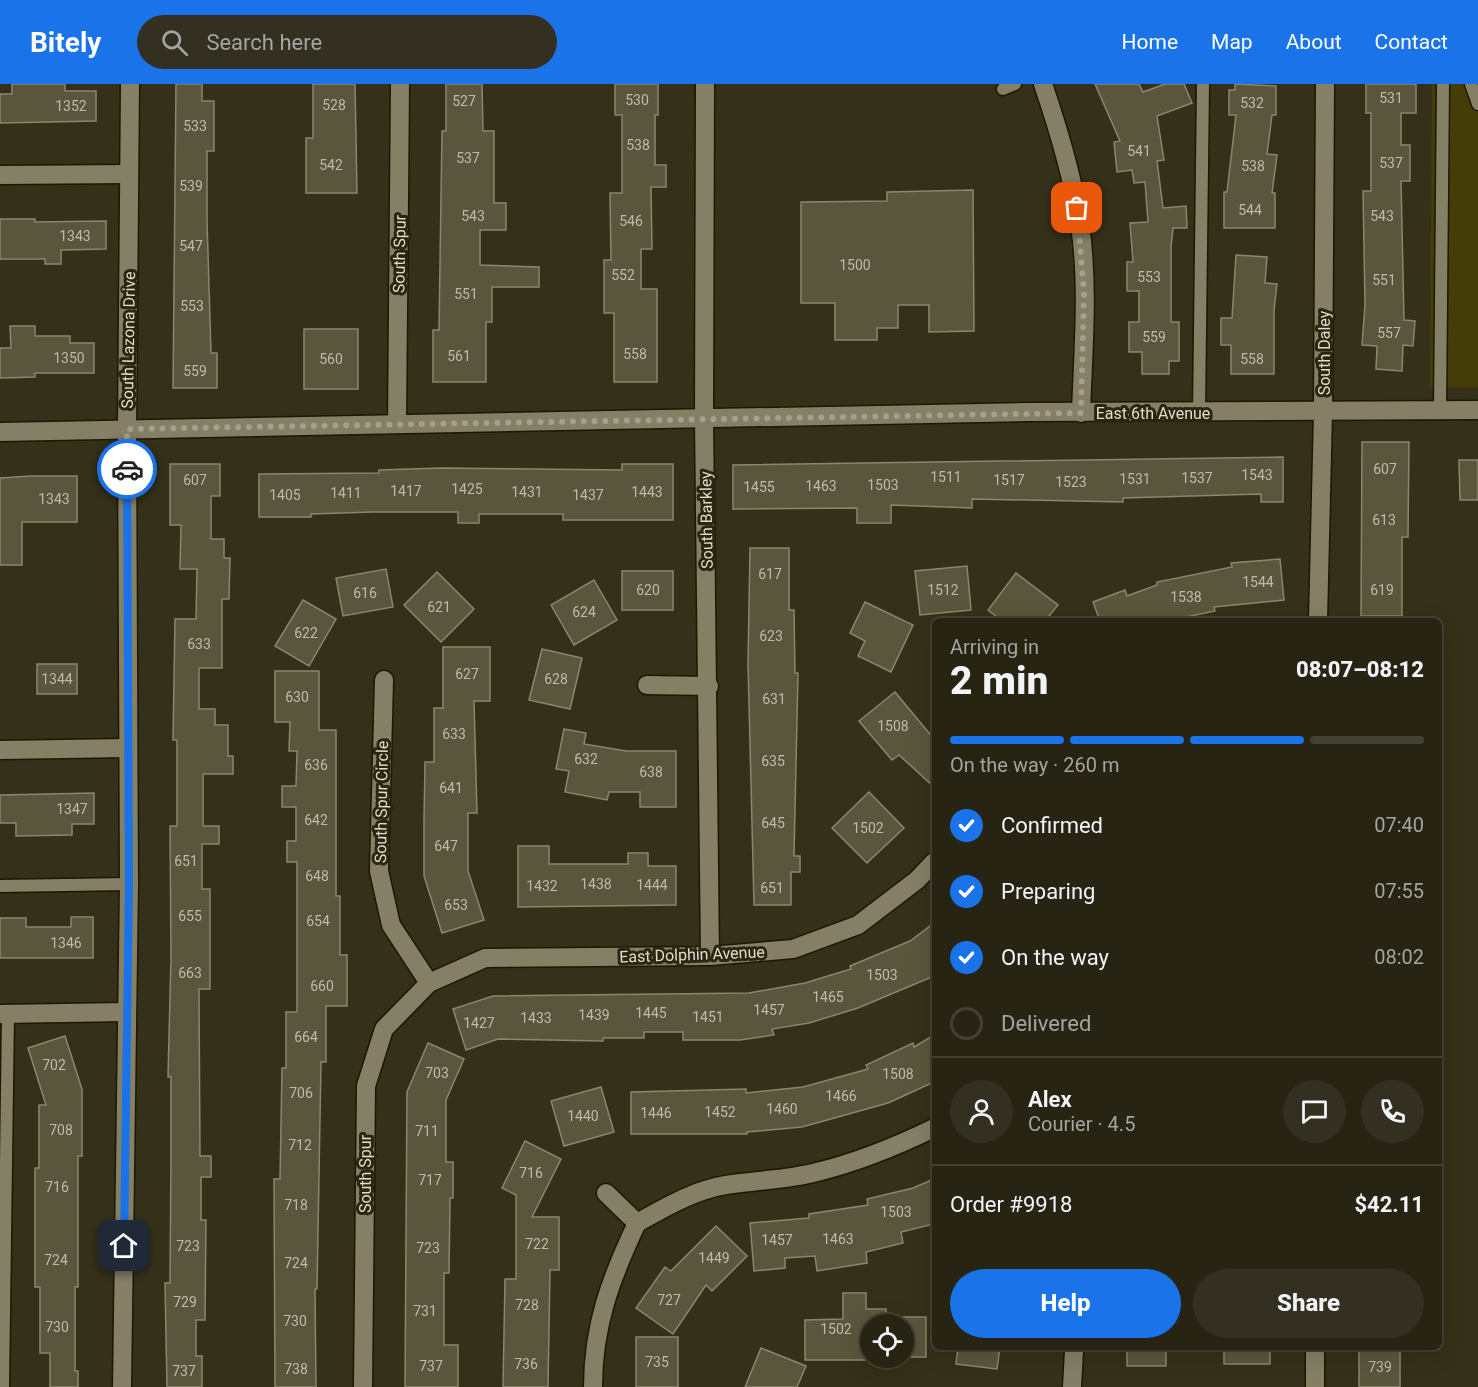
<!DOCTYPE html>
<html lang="en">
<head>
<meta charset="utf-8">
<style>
  body { margin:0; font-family:Roboto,sans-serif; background:#333021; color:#f1f3f6; height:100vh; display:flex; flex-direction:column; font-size:22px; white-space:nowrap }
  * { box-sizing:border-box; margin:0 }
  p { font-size:20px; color:#a4a4a0 }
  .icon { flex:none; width:33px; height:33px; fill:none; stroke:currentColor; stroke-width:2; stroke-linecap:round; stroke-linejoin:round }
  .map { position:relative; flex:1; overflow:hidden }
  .drawer { position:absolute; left:932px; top:534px; width:510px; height:732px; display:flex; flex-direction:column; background:#272413; border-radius:9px; box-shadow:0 6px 24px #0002,0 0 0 2px #434133 }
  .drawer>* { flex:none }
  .controls { position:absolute; left:860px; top:1230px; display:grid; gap:12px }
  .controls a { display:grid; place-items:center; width:54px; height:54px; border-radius:50%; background:#272413; box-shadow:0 6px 24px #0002,0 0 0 2px #434133; font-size:30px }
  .pin { position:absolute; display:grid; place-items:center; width:51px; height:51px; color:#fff; margin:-26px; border-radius:12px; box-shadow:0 3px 9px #0006 }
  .courier { position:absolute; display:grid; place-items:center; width:60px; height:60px; margin:-30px; border:4px solid #1a73e8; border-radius:50%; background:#fff; color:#222; box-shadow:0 2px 8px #0007 }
  .summary em { font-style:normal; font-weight:800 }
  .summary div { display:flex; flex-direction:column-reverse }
  .summary { display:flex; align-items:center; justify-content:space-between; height:102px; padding:0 18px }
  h1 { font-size:39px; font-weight:800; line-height:45px }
  .bar { display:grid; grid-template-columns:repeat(4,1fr); gap:9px 6px; align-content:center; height:72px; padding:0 18px }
  .bar i { height:8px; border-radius:4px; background:#434133 }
  .bar .on { background:#1a73e8 }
  .bar p { grid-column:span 4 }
  .line { display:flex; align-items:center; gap:15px; padding:0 18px; border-top:2px solid #434133 }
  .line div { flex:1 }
  .round { display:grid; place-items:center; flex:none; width:63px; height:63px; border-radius:32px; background:#333021 }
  ol { padding:0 18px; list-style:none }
  li { display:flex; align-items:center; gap:18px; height:66px }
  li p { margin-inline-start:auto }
  li .icon { padding:6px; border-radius:50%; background:#1a73e8; color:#fff; stroke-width:4 }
  li:last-child { color:#a4a4a0 }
  li i { width:33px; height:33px; border:3px solid #434133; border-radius:50% }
  .cta { display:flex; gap:12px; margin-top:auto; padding:12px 18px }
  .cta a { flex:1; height:69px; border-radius:36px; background:#1a73e8; color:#fff; font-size:24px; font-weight:800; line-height:69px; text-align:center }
  .cta a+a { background:#333021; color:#f1f3f6 }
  header { display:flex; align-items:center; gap:36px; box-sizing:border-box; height:84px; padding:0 30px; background:#1a73e8; color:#fff }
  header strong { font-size:28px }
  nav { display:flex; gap:33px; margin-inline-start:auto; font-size:21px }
  .search { width:420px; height:54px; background:#333021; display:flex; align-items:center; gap:15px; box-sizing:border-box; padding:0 21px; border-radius:33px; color:#a4a4a0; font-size:22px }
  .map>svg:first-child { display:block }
  .green { fill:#453d09 }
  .building { fill:#5a563d; stroke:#8b866c; stroke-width:1.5 }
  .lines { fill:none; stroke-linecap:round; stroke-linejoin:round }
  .lane-casing { stroke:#1c1802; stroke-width:15 }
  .street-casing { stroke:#1c1802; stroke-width:21 }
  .lane { stroke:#847f65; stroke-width:12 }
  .street { stroke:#847f65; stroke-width:18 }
  .done { stroke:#a3a08f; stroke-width:6; stroke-dasharray:0 10.8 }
  .route { stroke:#1a73e8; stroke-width:8 }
  .labels { text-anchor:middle; stroke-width:6; stroke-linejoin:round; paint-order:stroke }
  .number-label { font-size:14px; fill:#bebbaa }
  .street-label { font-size:16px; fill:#dfddcf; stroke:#2a260f }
</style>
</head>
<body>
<header>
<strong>Bitely</strong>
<div class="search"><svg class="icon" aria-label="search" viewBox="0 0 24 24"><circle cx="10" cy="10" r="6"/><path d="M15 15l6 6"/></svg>Search here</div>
<nav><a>Home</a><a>Map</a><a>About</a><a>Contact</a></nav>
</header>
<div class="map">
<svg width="1478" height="1303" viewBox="0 0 1478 1303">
  <rect width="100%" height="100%" fill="#343019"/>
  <path class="green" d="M1432,0H1478V303H1430Z"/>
  <g class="building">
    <path d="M12,0H65V7H96V37L0,39V10H12Z"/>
    <path d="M176,0H202V17H214V67H207V136L211,269H217V304H173Z"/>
    <path d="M313,0H355L357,109H306V54H313Z"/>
    <path d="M446,0H482L483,47H494V119H506V146H480V181L539,183V203H492V238H486V298H433V246H439L442,47H446Z"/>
    <path d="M615,0H658V31H655V81H666V103H651L652,165H641V205H657V298H614V229H604V176H611L610,109H622V31H615Z"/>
    <path d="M1095,0H1139L1143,8L1165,0H1184L1192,19L1157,32L1164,76L1157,77L1163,124L1186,122L1187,144H1173L1171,163V238H1179V277H1169V290H1142V268H1129V238H1139V207H1127V178H1133L1130,139L1148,138L1145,98L1134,99L1132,86L1117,88L1114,58L1120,57Z"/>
    <path d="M1235,0L1276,2V31H1272L1267,70L1277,71L1272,109H1275V144H1224V108H1227L1236,31H1229V6H1235Z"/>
    <path d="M1366,0H1416V29H1401V61H1410V97H1401L1404,236L1415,237L1413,262L1403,261L1402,287L1376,285L1377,262L1362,261L1365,221L1363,107H1371V29H1366Z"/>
    <path d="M973,106L974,247L929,248V221H898V244H877V256H835V219H801V118L887,117V108Z"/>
    <path d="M0,135H35V138L106,137V165L61,166V180H45V175H0Z"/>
    <path d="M1236,171L1267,173L1265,199L1277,200L1274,226V290H1231V261H1221V234H1232Z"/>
    <path d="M10,242H35V252H70V259H94V289H35V293L0,294V264H11Z"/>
    <rect x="304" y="245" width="54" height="60"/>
    <path d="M1362,358H1409L1408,453H1402V532H1361Z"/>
    <path d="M1283,373V418H1261V410L1123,414V418L972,415V424L891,421V439H857V424L733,425V381Z"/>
    <path d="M1459,376H1478V416H1460Z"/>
    <path d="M170,380H220V412H211V455H224V474H230L229,515H222V584H199V625H215V641H228V672H233V690H203V742H219V760H202V805H210V905H199L200,1072H211V1093H201V1136H206L205,1236H196V1272H202V1303H167L165,1199H170L171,1072V993H168L171,873L170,742H177V656H173L175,535H196L197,485H180L181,441H170Z"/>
    <path d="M622,380H673V436H563V430H479V439H458V428H372L311,430V433H259V390L379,389V386L442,384L622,386Z"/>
    <path d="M31,392H77V438H22V481H0V394Z"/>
    <path d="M750,464H789V526H794L795,589H798L794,772H800V788H791V821H754L748,579Z"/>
    <path d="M1280,475L1284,516L1214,523L1215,527L1167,537H1100L1093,518L1125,506L1127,512L1157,501V498L1232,483L1231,479Z"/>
    <path d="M967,482L971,526L920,531L915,487Z"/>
    <path d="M386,485L393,523L343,532L336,494Z"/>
    <rect x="622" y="487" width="51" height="39"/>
    <path d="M437,488L474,525L441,558L404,521Z"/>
    <path d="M1016,489L1058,521L1045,537H1002L988,526Z"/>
    <path d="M594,496L617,536L574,561L551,521Z"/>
    <path d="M303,516L336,535L309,582L275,562Z"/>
    <path d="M865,518L913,541L891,588L858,572L865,557L850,549Z"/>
    <path d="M443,563H490V617H474L477,729H468V787L484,836L442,849L424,792V736L425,678H434V624H443Z"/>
    <path d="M542,565L582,574L570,625L529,616Z"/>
    <rect x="37" y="580" width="40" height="30"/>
    <path d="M275,587H319V646H336V812H340V871H347V922H326V978H321L317,1205H315L316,1303H275L274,1095H280L282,984H286V928H297V778H287V757H296V723H282V702H296L297,667H289L290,638H275Z"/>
    <path d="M895,608L934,655V703L899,671L892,676L859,637Z"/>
    <path d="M564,645L586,649L584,660L626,667H676V723H640V708H609L607,716L565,708L569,687L556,685Z"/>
    <path d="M869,708L904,744L867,779L832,744Z"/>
    <path d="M94,709V740H72V751L16,752V739H0V711Z"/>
    <path d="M518,762H549V780H628V769H648V782H676V821L518,823Z"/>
    <path d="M71,833H93V874H0V834H26V843H71Z"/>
    <path d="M934,839V892L858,924L809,939L772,945L774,951L740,956H683V948H644V954H603V957L498,955L466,966L453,925L493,912L749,909L805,899L851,885L850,882L910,857Z"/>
    <path d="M934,951V998L888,1019L802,1043L747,1048V1050H631V1008L746,1005V1009L803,1003L868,985L866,981L913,959L914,963Z"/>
    <path d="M65,952L82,1005V1072H78V1203H75V1287H78V1303H50V1269H40V1203H35V1084H39V1021H46L28,964Z"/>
    <path d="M428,959L464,975L446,1016V1078H453V1114H450L449,1189H444V1261H458V1303H405L407,1008Z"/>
    <path d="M601,1003L614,1048L564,1062L551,1017Z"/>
    <path d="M525,1057L561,1075L532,1133H559V1186H550L548,1303H503L505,1195H516V1111L502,1104Z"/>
    <path d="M934,1095V1140L901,1148L903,1159L866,1168L867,1179L817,1187L815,1172L785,1174V1184L754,1187L750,1139L809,1134V1130L868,1121L867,1115L913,1104Z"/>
    <path d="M716,1142L747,1172L712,1207L706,1201L673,1250L636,1224L665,1183L671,1187Z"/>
    <path d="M843,1209H866V1225H886V1240H867V1276H805V1236L843,1235Z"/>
    <rect x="903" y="1233" width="23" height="40"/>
    <rect x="636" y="1253" width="42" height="50"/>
    <path d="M958,1263H1000L997,1285L956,1280Z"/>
    <rect x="1127" y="1263" width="39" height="19"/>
    <rect x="1224" y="1263" width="46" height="17"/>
    <rect x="1359" y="1263" width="41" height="40"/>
    <path d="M761,1264L806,1282L797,1303H745Z"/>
  </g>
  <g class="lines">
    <g class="lane-casing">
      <g id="lane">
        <path d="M1471,0L1478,20"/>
        <path d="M1003,5L1015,0"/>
        <path d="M1440,326L1443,0"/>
        <path d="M1199,329L1203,0"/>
        <path d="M0,802L129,800"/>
        <path d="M3,1303L8,930"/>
      </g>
    </g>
    <g class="street-casing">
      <g id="street">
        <path d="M705,0L704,335L710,872"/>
        <path d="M1043,0C1059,47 1073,93 1080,141C1089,203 1083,267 1081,329"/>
        <path d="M0,91L129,90"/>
        <path d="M397,340L400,0"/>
        <path d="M0,348L1026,328L1478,326"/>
        <path d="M1318,537L1323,328L1325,0"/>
        <path d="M384,596L379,787L391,841L429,899"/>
        <path d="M647,601L709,602"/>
        <path d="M0,666L128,664"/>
        <path d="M0,930L127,928"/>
        <path d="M606,1109L637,1139"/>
        <path d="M637,1139C664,1124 694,1106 726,1101C757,1096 787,1096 817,1088C858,1078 897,1062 934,1044"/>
        <path d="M1315,1263V1303"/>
        <path d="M122,1303L129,800L127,345L130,0"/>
        <path d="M363,1303L366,1002L384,945L429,899L485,874L710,872L793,865L858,841L917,796L934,778"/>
        <path d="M593,1303C593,1241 611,1194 637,1139"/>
        <path d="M1072,1303L1074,1267"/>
      </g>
    </g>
    <use href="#lane" class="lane"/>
    <use href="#street" class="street"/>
  </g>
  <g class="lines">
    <path class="done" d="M127,385V345L1081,329L1084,209L1077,124"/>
    <path class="route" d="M124,1162L129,800L127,385"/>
  </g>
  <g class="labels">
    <g class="number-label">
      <text x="1391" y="19">531</text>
      <text x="637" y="21">530</text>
      <text x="464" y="22">527</text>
      <text x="1252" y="24">532</text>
      <text x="334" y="26">528</text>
      <text x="71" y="27">1352</text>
      <text x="195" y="47">533</text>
      <text x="638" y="66">538</text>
      <text x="1139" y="72">541</text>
      <text x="468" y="79">537</text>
      <text x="1391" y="84">537</text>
      <text x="331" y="86">542</text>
      <text x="1253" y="87">538</text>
      <text x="191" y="107">539</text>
      <text x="1250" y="131">544</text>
      <text x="473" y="137">543</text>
      <text x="1382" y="137">543</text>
      <text x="631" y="142">546</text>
      <text x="75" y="157">1343</text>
      <text x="191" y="167">547</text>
      <text x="855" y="186">1500</text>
      <text x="623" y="196">552</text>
      <text x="1149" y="198">553</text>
      <text x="1384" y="201">551</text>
      <text x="466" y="215">551</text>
      <text x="192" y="227">553</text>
      <text x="1389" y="254">557</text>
      <text x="1154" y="258">559</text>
      <text x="635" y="275">558</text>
      <text x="459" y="277">561</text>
      <text x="69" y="279">1350</text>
      <text x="331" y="280">560</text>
      <text x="1252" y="280">558</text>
      <text x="195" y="292">559</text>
      <text x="1385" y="390">607</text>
      <text x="1257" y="396">1543</text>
      <text x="946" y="398">1511</text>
      <text x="1197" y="399">1537</text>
      <text x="1135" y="400">1531</text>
      <text x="195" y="401">607</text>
      <text x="1009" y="401">1517</text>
      <text x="1071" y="403">1523</text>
      <text x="883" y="406">1503</text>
      <text x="821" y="407">1463</text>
      <text x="759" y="408">1455</text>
      <text x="467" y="410">1425</text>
      <text x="406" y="412">1417</text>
      <text x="527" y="413">1431</text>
      <text x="647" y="413">1443</text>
      <text x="346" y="414">1411</text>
      <text x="285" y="416">1405</text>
      <text x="588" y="416">1437</text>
      <text x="54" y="420">1343</text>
      <text x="1384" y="441">613</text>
      <text x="770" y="495">617</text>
      <text x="1258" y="503">1544</text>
      <text x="648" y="511">620</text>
      <text x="943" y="511">1512</text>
      <text x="1382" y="511">619</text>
      <text x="365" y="514">616</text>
      <text x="1186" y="518">1538</text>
      <text x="439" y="528">621</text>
      <text x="584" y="533">624</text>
      <text x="306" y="554">622</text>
      <text x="771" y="557">623</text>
      <text x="199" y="565">633</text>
      <text x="467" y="595">627</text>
      <text x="57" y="600">1344</text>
      <text x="556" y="600">628</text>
      <text x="297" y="618">630</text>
      <text x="774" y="620">631</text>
      <text x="893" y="647">1508</text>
      <text x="454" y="655">633</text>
      <text x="586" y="680">632</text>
      <text x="773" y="682">635</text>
      <text x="316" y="686">636</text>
      <text x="651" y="693">638</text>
      <text x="451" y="709">641</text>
      <text x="72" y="730">1347</text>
      <text x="316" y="741">642</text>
      <text x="773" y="744">645</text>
      <text x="868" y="749">1502</text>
      <text x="446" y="767">647</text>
      <text x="186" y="782">651</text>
      <text x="317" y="797">648</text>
      <text x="596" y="805">1438</text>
      <text x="652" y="806">1444</text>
      <text x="542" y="807">1432</text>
      <text x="772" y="809">651</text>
      <text x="456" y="826">653</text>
      <text x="190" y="837">655</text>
      <text x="318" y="842">654</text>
      <text x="66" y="864">1346</text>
      <text x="190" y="894">663</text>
      <text x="882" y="896">1503</text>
      <text x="322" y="907">660</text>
      <text x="828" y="918">1465</text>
      <text x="769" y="931">1457</text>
      <text x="651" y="934">1445</text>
      <text x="594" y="936">1439</text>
      <text x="708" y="938">1451</text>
      <text x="536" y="939">1433</text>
      <text x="479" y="944">1427</text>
      <text x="306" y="958">664</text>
      <text x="54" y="986">702</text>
      <text x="437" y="994">703</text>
      <text x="898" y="995">1508</text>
      <text x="301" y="1014">706</text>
      <text x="841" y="1017">1466</text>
      <text x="782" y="1030">1460</text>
      <text x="720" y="1033">1452</text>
      <text x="656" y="1034">1446</text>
      <text x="583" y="1037">1440</text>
      <text x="61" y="1051">708</text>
      <text x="427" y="1052">711</text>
      <text x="300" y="1066">712</text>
      <text x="531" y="1094">716</text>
      <text x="430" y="1101">717</text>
      <text x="57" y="1108">716</text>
      <text x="296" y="1126">718</text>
      <text x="896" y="1133">1503</text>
      <text x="838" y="1160">1463</text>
      <text x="777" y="1161">1457</text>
      <text x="537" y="1165">722</text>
      <text x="188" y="1167">723</text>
      <text x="428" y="1169">723</text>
      <text x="714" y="1179">1449</text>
      <text x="56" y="1181">724</text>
      <text x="296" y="1184">724</text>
      <text x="669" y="1221">727</text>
      <text x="185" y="1223">729</text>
      <text x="527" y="1226">728</text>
      <text x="425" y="1232">731</text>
      <text x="295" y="1242">730</text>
      <text x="57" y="1248">730</text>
      <text x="836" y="1250">1502</text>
      <text x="657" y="1283">735</text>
      <text x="526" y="1285">736</text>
      <text x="431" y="1287">737</text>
      <text x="1380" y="1288">739</text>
      <text x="296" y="1290">738</text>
      <text x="184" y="1292">737</text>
    </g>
    <g class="street-label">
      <text transform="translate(399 170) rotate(-89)" y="6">South Spur</text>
      <text transform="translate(128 256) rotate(-89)" y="6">South Lazona Drive</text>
      <text transform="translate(1324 269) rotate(-90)" y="6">South Daley</text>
      <text x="1153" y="335">East 6th Avenue</text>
      <text transform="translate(706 436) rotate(-91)" y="6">South Barkley</text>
      <text transform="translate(381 718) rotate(-89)" y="6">South Spur Circle</text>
      <text transform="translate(692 870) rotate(-2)" y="6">East Dolphin Avenue</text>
      <text transform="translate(365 1090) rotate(-90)" y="6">South Spur</text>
    </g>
  </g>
</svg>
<div class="controls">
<a><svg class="icon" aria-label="locate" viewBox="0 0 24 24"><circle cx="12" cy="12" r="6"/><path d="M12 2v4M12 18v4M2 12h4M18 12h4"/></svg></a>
</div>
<div class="pin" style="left:1077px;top:124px;background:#ea580c"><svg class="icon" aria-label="bag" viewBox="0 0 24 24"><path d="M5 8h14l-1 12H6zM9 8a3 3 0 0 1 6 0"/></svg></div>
<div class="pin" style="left:124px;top:1162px;background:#1f2937"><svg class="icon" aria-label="home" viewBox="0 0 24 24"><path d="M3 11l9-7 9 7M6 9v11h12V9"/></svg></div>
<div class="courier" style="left:127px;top:385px"><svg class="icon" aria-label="car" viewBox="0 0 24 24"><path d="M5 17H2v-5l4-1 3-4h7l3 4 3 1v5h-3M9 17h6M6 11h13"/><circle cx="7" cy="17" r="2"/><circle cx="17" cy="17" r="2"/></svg></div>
<section class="drawer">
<div class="summary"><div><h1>2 min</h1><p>Arriving in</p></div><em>08:07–08:12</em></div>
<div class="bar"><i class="on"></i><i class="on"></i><i class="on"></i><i></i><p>On the way · 260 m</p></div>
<ol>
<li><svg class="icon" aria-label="check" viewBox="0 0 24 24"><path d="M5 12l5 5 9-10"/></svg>Confirmed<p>07:40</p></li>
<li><svg class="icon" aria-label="check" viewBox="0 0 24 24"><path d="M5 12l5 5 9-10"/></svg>Preparing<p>07:55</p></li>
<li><svg class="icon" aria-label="check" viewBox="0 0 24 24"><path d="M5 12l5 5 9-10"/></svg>On the way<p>08:02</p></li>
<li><i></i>Delivered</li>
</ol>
<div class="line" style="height:108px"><a class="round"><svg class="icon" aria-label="person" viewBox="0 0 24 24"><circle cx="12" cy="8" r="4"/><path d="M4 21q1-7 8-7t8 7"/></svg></a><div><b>Alex</b><p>Courier · 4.5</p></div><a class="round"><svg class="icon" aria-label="chat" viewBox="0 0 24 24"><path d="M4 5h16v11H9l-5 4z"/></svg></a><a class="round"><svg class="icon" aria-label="phone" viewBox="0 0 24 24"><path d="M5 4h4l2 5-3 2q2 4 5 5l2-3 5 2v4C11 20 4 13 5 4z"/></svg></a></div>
<div class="line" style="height:78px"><div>Order #9918</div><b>$42.11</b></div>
<div class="cta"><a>Help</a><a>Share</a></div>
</section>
</div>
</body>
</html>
